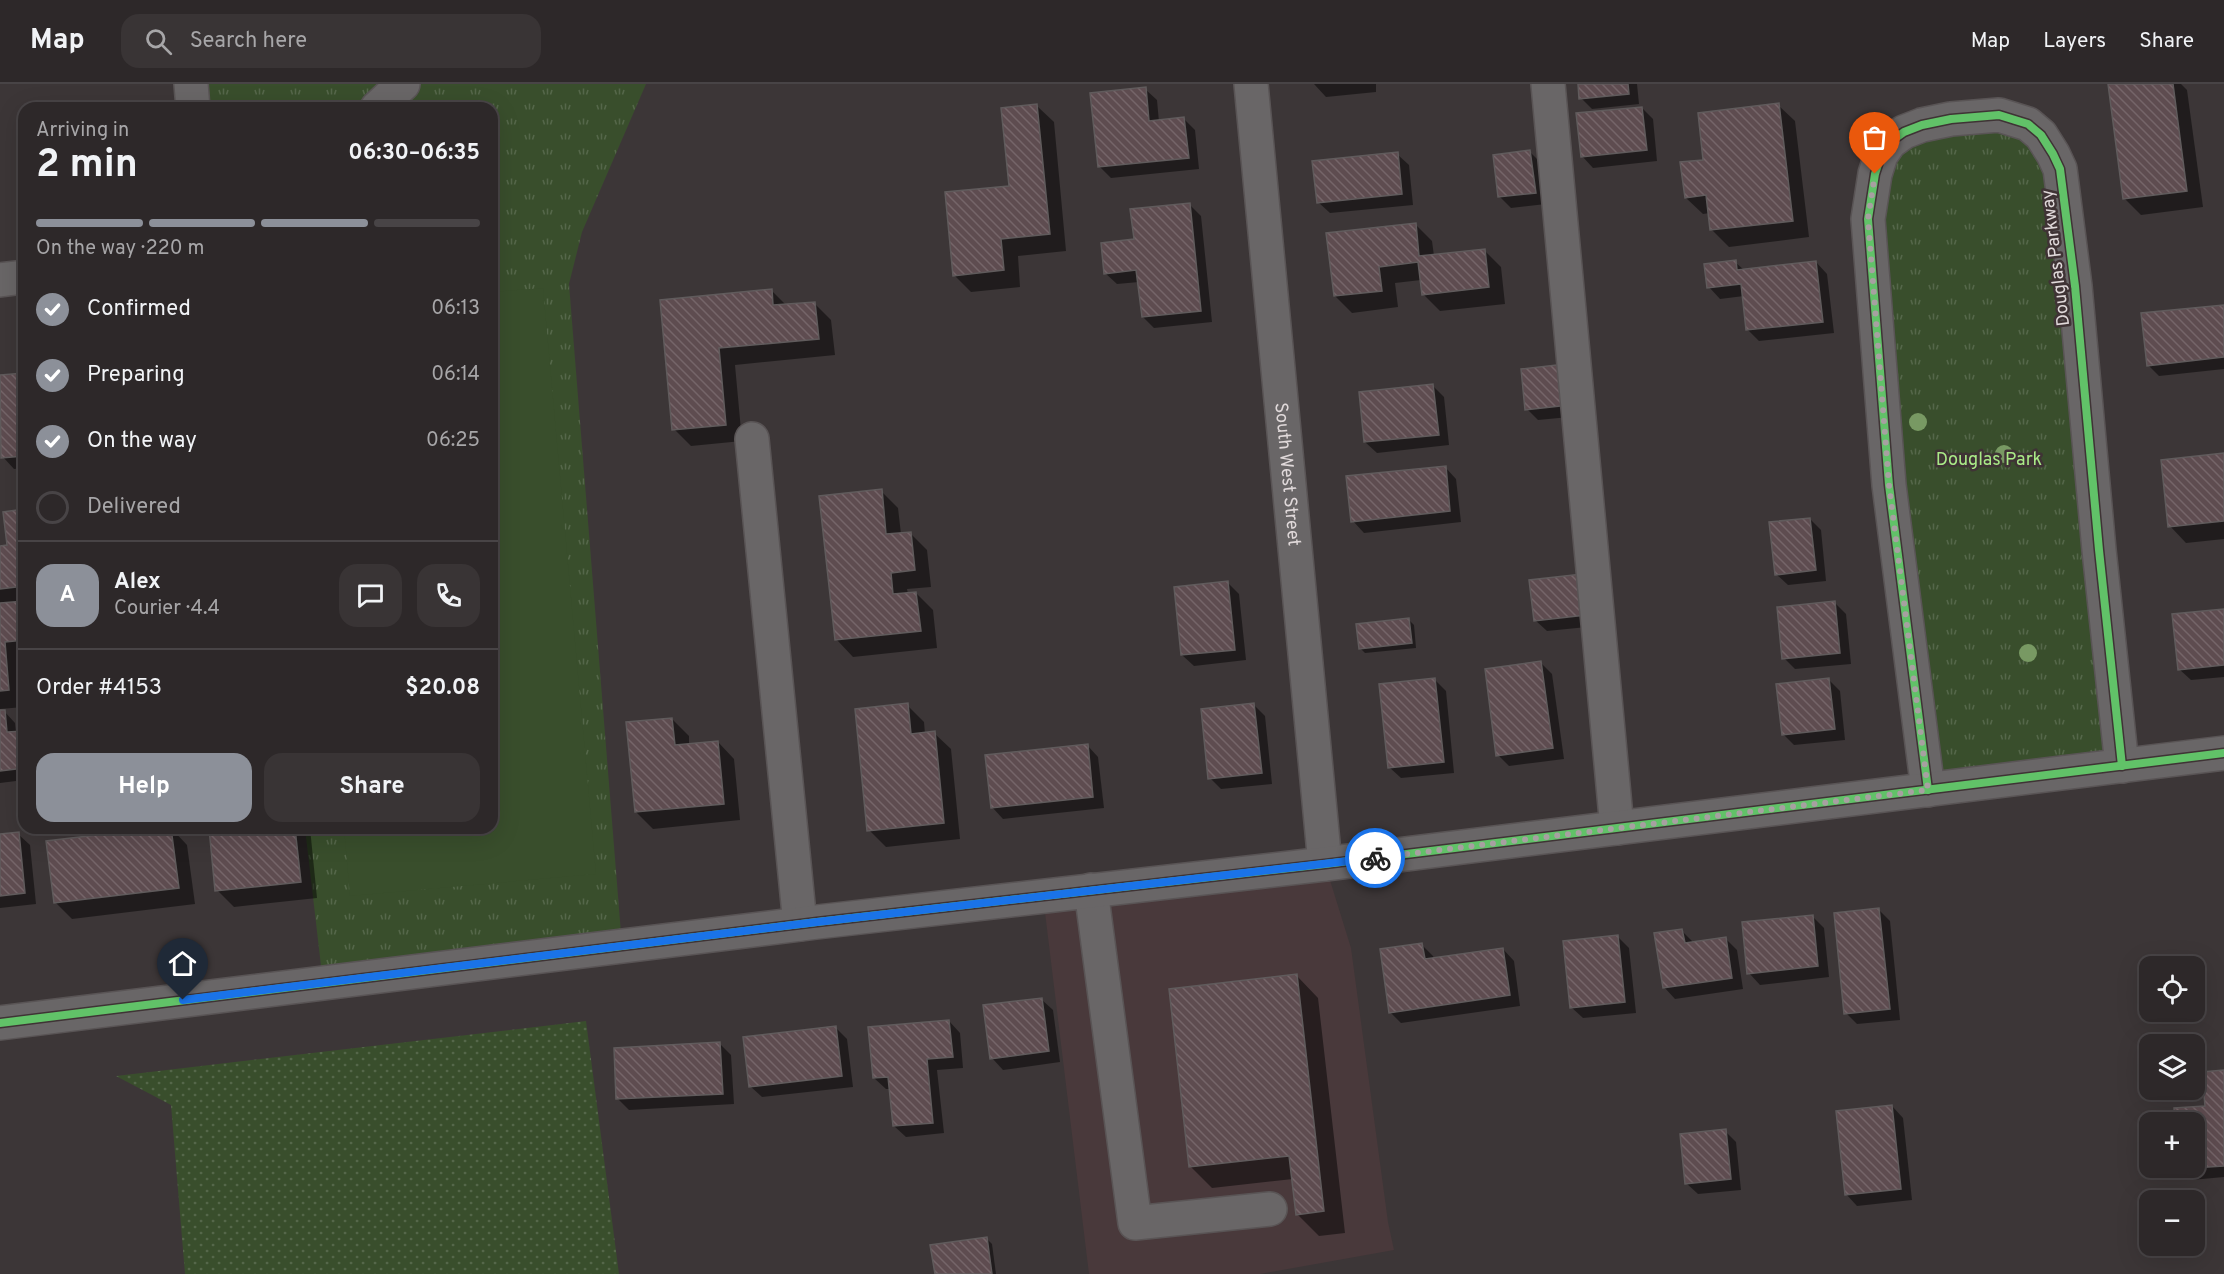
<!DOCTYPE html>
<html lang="en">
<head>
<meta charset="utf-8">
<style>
  body { margin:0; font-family:Overpass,sans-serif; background:#393435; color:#f1f3f6; height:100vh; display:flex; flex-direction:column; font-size:22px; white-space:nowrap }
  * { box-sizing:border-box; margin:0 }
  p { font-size:20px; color:#a7a6a8 }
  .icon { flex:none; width:33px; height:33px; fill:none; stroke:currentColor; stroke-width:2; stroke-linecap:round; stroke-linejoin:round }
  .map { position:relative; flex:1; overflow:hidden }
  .details { position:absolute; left:18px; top:18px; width:480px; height:732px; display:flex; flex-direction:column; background:#2d2829; border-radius:18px; box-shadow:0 6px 24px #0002,0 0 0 2px #484446 }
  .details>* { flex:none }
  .tools { position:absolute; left:2139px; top:872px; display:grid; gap:12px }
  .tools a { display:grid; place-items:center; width:66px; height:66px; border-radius:12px; background:#2d2829; box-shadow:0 6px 24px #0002,0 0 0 2px #484446; font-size:30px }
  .pin { position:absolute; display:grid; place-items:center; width:51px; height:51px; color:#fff; margin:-62px -26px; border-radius:50% 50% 50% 0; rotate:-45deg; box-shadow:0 0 6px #0007 }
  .pin .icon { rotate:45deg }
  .courier { position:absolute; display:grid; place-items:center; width:60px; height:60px; margin:-30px; border:4px solid #1a73e8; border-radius:50%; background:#fff; color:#222; box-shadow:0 2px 8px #0007 }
  .head em { font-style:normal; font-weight:700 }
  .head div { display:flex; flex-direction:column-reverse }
  .head { display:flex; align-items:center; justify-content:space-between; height:102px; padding:0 18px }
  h1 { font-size:39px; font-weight:700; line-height:45px }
  .bar { display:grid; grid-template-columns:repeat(4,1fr); gap:9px 6px; align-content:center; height:72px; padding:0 18px }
  .bar i { height:8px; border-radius:4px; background:#484446 }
  .bar .current { background:#8c9099 }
  .bar p { grid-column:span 4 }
  .line { display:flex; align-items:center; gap:15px; padding:0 18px; border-top:2px solid #484446 }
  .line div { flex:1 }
  .round { display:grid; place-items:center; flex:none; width:63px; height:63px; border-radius:18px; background:#393435 }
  ol { padding:0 18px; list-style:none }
  li { display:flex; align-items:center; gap:18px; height:66px }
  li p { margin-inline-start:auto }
  li .icon { padding:6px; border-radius:50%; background:#8c9099; color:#fff; stroke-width:4 }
  li:last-child { color:#a7a6a8 }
  li i { width:33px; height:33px; border:3px solid #484446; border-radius:50% }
  .primary-button { display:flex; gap:12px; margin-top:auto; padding:12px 18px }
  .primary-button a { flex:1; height:69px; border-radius:18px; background:#8c9099; color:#fff; font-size:24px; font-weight:700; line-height:69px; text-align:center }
  .primary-button a+a { background:#393435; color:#f1f3f6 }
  header { display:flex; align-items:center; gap:36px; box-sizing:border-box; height:84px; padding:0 30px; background:#2d2829; border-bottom:2px solid #484446 }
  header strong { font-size:28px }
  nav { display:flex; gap:33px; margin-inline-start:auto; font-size:21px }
  .search { width:420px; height:54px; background:#393435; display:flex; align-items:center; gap:15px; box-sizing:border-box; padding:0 21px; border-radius:18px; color:#a7a6a8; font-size:22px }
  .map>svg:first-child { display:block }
  .built { fill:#49393b }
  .grass { fill:url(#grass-dots) }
  .park { fill:url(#park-tufts) }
  .pitch { fill:#394e2c }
  .shadow { fill:#0007 }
  .building { fill:url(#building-back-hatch); stroke:#605b5c; stroke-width:1.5 }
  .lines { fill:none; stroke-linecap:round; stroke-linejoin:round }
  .minor-casing { stroke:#595455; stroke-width:36 }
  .minor { stroke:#696667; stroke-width:33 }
  .cycleway-casing { stroke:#3f3335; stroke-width:11 }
  .cycleway { stroke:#61c268; stroke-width:8 }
  .tree { fill:#789963 }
  .done { stroke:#a7a0a1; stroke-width:6; stroke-dasharray:0 10.8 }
  .route { stroke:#1a73e8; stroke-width:8 }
  .labels { text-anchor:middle; stroke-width:5; stroke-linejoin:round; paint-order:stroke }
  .street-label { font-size:18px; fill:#e0d9da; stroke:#3f3335 }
  .park-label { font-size:18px; fill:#a9ea87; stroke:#3f3335 }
</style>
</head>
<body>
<header>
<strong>Map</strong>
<div class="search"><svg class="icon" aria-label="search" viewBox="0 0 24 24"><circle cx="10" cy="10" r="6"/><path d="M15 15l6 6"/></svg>Search here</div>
<nav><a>Map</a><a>Layers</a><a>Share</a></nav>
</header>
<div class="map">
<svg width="2224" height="1190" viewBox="0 0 2224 1190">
  <defs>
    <pattern id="grass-dots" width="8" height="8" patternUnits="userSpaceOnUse" patternTransform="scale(1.5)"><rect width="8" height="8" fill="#394e2c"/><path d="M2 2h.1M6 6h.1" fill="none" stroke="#55674a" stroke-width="1.8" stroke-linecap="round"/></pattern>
    <pattern id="park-tufts" width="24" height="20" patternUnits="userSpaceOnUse" patternTransform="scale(1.5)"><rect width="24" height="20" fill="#394e2c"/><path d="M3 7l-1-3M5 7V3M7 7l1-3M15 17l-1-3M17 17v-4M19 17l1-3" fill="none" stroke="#55674a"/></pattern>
    <pattern id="building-back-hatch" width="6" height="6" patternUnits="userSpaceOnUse" patternTransform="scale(1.5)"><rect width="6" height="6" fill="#5e4c50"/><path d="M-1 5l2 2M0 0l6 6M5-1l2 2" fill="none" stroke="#756569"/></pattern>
  </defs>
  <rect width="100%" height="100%" fill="#3c3637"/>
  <path class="built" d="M1325,780L1351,864L1388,1138L1394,1166L1260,1190H1089L1043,812Z"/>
  <path class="grass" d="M586,937L619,1190H185L171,1021L116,992Z"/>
  <g class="park">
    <path d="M191,0H646L582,148L569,200L622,862L323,899L305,744H492V24H193Z"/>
    <path d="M1922,41L2041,51L2122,682L1928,706L1868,135L1890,58Z"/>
  </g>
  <path class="pitch" d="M543,204L596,790L350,812L344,744H492V208Z"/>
  <g class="shadow">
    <path d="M1314,0H1376V8L1326,13Z"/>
    <path d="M1579,0H1637L1639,20L1592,25L1581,14Z"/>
    <path d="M2109,0H2181L2187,6L2203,123L2141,131L2124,114Z"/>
    <path d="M1145,5L1157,16L1159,38L1184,35L1195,46L1199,85L1111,94L1100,83Z"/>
    <path d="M1778,21L1795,37L1809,153L1729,163L1712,146L1710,129L1703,130L1686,114L1705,77Z"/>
    <path d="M1037,22L1054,38L1066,167L1018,172L1020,203L971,208L954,191L1011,103Z"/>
    <path d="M1642,24L1653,35L1657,77L1593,84L1582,72Z"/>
    <path d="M1530,68L1541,79L1546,120L1511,124L1500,113Z"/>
    <path d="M1397,70L1409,81L1413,121L1330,129L1318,118Z"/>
    <path d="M1189,120L1201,132L1212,238L1154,244L1143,233L1139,198L1117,200L1105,189L1135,157Z"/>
    <path d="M1415,140L1432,157L1434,172L1484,166L1501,183L1505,220L1440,227L1423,210L1421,196L1395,199L1398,223L1352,229L1335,212Z"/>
    <path d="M1735,178L1744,186L1816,178L1827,190L1834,249L1759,257L1747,245L1744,212L1720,215L1709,203Z"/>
    <path d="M771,206L787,222L814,219L831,236L835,271L735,281L742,357L691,362L674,345L661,217Z"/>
    <path d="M2224,222V285L2159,292L2148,281Z"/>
    <path d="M1523,286L1580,332L1538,336L1527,325Z"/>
    <path d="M24,290V384L14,385L3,373L0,347V293Z"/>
    <path d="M1433,302L1444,313L1449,361L1377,369L1365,358Z"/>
    <path d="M2224,371V455L2186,459L2170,442Z"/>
    <path d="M1445,383L1456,395L1461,438L1364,449L1353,437Z"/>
    <path d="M881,407L898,424L901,450L910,449L927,466L931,503L907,505L908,510L916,509L933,526L937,564L853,573L837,556Z"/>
    <path d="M24,426V574H21L24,623L0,625V463L8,462Z"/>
    <path d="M1810,435L1821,446L1826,497L1788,501L1776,490Z"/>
    <path d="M1581,492L1597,542L1547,547L1535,536Z"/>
    <path d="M1228,499L1239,510L1246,576L1194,582L1182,571Z"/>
    <path d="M1834,518L1846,530L1851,580L1795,585L1784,574Z"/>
    <path d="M2224,526V593L2191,596L2179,585Z"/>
    <path d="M1409,536L1414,541L1416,564L1365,569L1360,564Z"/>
    <path d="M1541,579L1552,590L1564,675L1509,682L1498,671Z"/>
    <path d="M1435,596L1446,607L1454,689L1401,694L1389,683Z"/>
    <path d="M1829,596L1840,607L1845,656L1794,661L1783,650Z"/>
    <path d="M907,621L924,638L925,650L934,649L951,665L960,755L886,763L869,746Z"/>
    <path d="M1254,621L1265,632L1272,700L1221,705L1210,694Z"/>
    <path d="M4,627L15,639L16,649L24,648V696L0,699V628Z"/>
    <path d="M672,635L689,652V661L718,658L734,675L740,736L653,745L636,728Z"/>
    <path d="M1087,661L1098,673L1104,724L1003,735L992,723Z"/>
    <path d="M171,744L187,761L195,820L72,835L55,818Z"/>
    <path d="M210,744H310L317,814L234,823L217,806Z"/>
    <path d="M18,750L30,761L36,820L0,824V752Z"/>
    <path d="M1878,825L1890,837L1900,936L1857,940L1846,929Z"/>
    <path d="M1812,832L1824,844L1829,893L1760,901L1749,889Z"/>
    <path d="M1682,847L1693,858L1726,855L1737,866L1743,905L1675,915L1664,903Z"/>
    <path d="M1618,853L1629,864L1636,929L1583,934L1571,923Z"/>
    <path d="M1422,861L1433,872L1434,875L1503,865L1514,877L1520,922L1401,939L1390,928Z"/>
    <path d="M1297,892L1318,914L1345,1149L1319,1152L1297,1130L1293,1095L1212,1104L1190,1082Z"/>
    <path d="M1041,915L1053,926L1060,978L1003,986L992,974Z"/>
    <path d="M949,937L960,949L963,984L937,986L944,1049L906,1053L894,1042L891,1005H886L874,994Z"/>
    <path d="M835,943L847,955L853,1003L762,1013L750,1002Z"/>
    <path d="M720,960L731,971L734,1020L629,1026L618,1015Z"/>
    <path d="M2224,988V1093L2191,1096L2180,1083H2194V1038H2176L2206,1023Z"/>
    <path d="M1892,1022L1903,1034L1912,1116L1857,1122L1846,1110Z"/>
    <path d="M1725,1047L1736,1058L1741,1106L1698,1110L1686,1099Z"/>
    <path d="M986,1154L992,1160L996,1190H936Z"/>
  </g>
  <g class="building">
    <path d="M1578,0H1628L1629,10L1579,15Z"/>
    <path d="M2108,0H2173L2187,107L2123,115Z"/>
    <path d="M1146,3L1149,37L1184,33L1189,74L1098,83L1090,9Z"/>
    <path d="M1779,19L1793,137L1710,146L1706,111L1685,114L1680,78L1703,76L1698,29Z"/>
    <path d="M1037,20L1050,150L1001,155L1004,186L953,192L945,108L1009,102L1001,24Z"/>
    <path d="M1642,23L1647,66L1581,73L1576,29Z"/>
    <path d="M1530,66L1536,109L1498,113L1493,71Z"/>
    <path d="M1398,68L1402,110L1317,119L1312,77Z"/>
    <path d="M1190,119L1201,227L1142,233L1136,186L1104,190L1101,159L1134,155L1130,125Z"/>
    <path d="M1416,139L1419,172L1485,165L1489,203L1422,211L1418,178L1379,183L1382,207L1334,212L1326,149Z"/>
    <path d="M1736,176L1737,186L1816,177L1823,238L1746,246L1741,200L1707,204L1704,180Z"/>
    <path d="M772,205L773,221L815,218L819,255L719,264L726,341L672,346L660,216Z"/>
    <path d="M2224,221V273L2147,282L2141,229Z"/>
    <path d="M1565,280L1569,321L1525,326L1521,285Z"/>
    <path d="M24,289V372L1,374L0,291Z"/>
    <path d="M1433,300L1439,351L1364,358L1359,308Z"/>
    <path d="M2224,369V437L2168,443L2161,376Z"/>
    <path d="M1446,382L1450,427L1351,438L1346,392Z"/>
    <path d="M882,405L886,450L911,448L915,486L891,489L893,510L916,508L921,547L835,556L819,412Z"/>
    <path d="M24,425V470H20L24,502L0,505V462L7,461L3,428Z"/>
    <path d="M1810,434L1816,486L1775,491L1769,438Z"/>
    <path d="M1582,490L1586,531L1534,537L1529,496Z"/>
    <path d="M1228,497L1235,566L1181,571L1174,503Z"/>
    <path d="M24,517V556L5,558L9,606L0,607V519Z"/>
    <path d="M1835,517L1840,569L1782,575L1777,523Z"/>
    <path d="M2224,525V581L2178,586L2172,530Z"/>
    <path d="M1409,534L1412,559L1359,565L1356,540Z"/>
    <path d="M1541,577L1553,664L1496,672L1485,585Z"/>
    <path d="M1435,594L1444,678L1388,684L1379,600Z"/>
    <path d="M1829,594L1835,645L1782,651L1776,600Z"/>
    <path d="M908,619L911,650L935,647L944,739L867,747L855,625Z"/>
    <path d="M1254,619L1262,689L1208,695L1201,625Z"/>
    <path d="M0,626H5L7,648L24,647V684L0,687Z"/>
    <path d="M672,634L675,661L718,657L724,720L635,728L626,638Z"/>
    <path d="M1088,660L1093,713L991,724L985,671Z"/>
    <path d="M157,744H171L179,804L54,819L46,757Z"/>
    <path d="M209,744H295L301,798L215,807Z"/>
    <path d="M19,748L25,809L0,812V750Z"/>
    <path d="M1879,824L1890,925L1844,930L1834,829Z"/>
    <path d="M1813,831L1818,882L1747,890L1742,838Z"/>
    <path d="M1682,845L1685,859L1726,853L1732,894L1663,904L1654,849Z"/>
    <path d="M1618,851L1625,918L1570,924L1563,857Z"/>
    <path d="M1422,859L1425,875L1503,864L1510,911L1389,929L1380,865Z"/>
    <path d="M1297,890L1324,1127L1296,1131L1289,1072L1189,1083L1169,905Z"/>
    <path d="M1042,914L1049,967L990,975L983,921Z"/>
    <path d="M949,936L953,973L927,975L933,1039L893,1042L888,993L873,994L868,943Z"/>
    <path d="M836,942L842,992L749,1003L743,953Z"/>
    <path d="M720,958L723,1010L616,1015L614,964Z"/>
    <path d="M2224,986V1082L2178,1085V1083H2194V1038H2175L2174,1024L2205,1022L2202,988Z"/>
    <path d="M1892,1021L1901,1105L1845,1111L1836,1027Z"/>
    <path d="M1726,1045L1731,1095L1685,1100L1680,1050Z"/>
    <path d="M987,1153L992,1190H935L930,1161Z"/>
  </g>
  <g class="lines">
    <g class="minor-casing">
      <g id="minor">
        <path d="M191,0L193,24"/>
        <path id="s1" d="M1251,0L1325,780"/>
        <path d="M1548,0L1617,744"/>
        <path d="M377,24L403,0"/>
        <path d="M0,196L24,193"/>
        <path d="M752,355L800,840"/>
        <path d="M1928,706L1889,401L1868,135L1875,90L1881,71L1890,58L1904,48L1922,41L1951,35L1999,31L2028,40L2041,51L2053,70L2060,85L2075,202L2099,466L2122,682"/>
        <path d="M1091,806L1135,1139L1270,1125"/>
        <path d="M0,939L817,838L1325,780L2224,669"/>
      </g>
    </g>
    <use href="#minor" class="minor"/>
    <g class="cycleway-casing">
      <g id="cycleway">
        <path d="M1928,706L1889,401L1868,135L1875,90L1881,71L1890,58L1904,48L1922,41L1951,35L1999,31L2028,40L2041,51L2053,70L2060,85L2075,202L2099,466L2122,682"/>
        <path d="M0,939L817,838L1325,780L2224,669"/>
      </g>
    </g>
    <use href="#cycleway" class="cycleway"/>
  </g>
  <g class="tree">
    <circle cx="1918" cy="338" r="9"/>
    <circle cx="2004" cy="370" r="9"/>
    <circle cx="2028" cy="569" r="9"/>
  </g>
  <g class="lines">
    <path class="done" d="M1375,774L1928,706L1889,401L1868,135L1875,90"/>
    <path class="route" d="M183,916L817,838L1375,774"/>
  </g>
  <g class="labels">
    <g class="street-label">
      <text transform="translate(2055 174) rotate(-97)" y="6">Douglas Parkway</text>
      <text dy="6" stroke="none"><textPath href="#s1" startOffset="392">South West Street</textPath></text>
    </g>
    <g class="park-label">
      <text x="1989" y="381">Douglas Park</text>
    </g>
  </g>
</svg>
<div class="tools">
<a><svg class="icon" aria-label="locate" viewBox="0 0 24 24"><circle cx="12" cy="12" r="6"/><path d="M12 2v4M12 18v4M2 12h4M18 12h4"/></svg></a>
<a><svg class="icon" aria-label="layers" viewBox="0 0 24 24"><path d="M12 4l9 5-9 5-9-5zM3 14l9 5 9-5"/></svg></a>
<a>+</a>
<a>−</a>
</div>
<div class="pin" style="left:1875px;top:90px;background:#ea580c"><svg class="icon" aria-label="bag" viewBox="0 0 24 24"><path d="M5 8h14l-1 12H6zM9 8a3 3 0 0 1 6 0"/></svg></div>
<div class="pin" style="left:183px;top:916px;background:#1f2937"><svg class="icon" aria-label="home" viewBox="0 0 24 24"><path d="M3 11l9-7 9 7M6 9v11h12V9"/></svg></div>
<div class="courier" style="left:1375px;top:774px"><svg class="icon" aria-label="bike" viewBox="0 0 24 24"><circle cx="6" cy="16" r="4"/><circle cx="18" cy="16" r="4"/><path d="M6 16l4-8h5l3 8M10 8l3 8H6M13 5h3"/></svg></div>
<section class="details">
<div class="head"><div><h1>2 min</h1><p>Arriving in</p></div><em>06:30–06:35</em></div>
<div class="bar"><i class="current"></i><i class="current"></i><i class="current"></i><i></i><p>On the way · 220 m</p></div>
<ol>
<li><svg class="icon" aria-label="check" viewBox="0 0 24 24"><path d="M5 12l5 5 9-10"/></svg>Confirmed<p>06:13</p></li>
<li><svg class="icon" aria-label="check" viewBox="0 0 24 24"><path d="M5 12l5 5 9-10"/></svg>Preparing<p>06:14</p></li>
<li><svg class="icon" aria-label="check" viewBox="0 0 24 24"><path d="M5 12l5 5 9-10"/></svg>On the way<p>06:25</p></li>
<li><i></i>Delivered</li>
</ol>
<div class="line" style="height:108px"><b class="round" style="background:#8c9099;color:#fff">A</b><div><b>Alex</b><p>Courier · 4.4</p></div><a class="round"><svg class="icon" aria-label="chat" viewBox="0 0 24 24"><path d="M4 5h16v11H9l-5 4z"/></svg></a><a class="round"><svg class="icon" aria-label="phone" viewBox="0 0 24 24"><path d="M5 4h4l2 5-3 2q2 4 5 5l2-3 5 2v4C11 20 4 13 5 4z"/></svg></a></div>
<div class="line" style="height:78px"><div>Order #4153</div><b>$20.08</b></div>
<div class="primary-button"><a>Help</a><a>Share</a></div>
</section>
</div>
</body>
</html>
